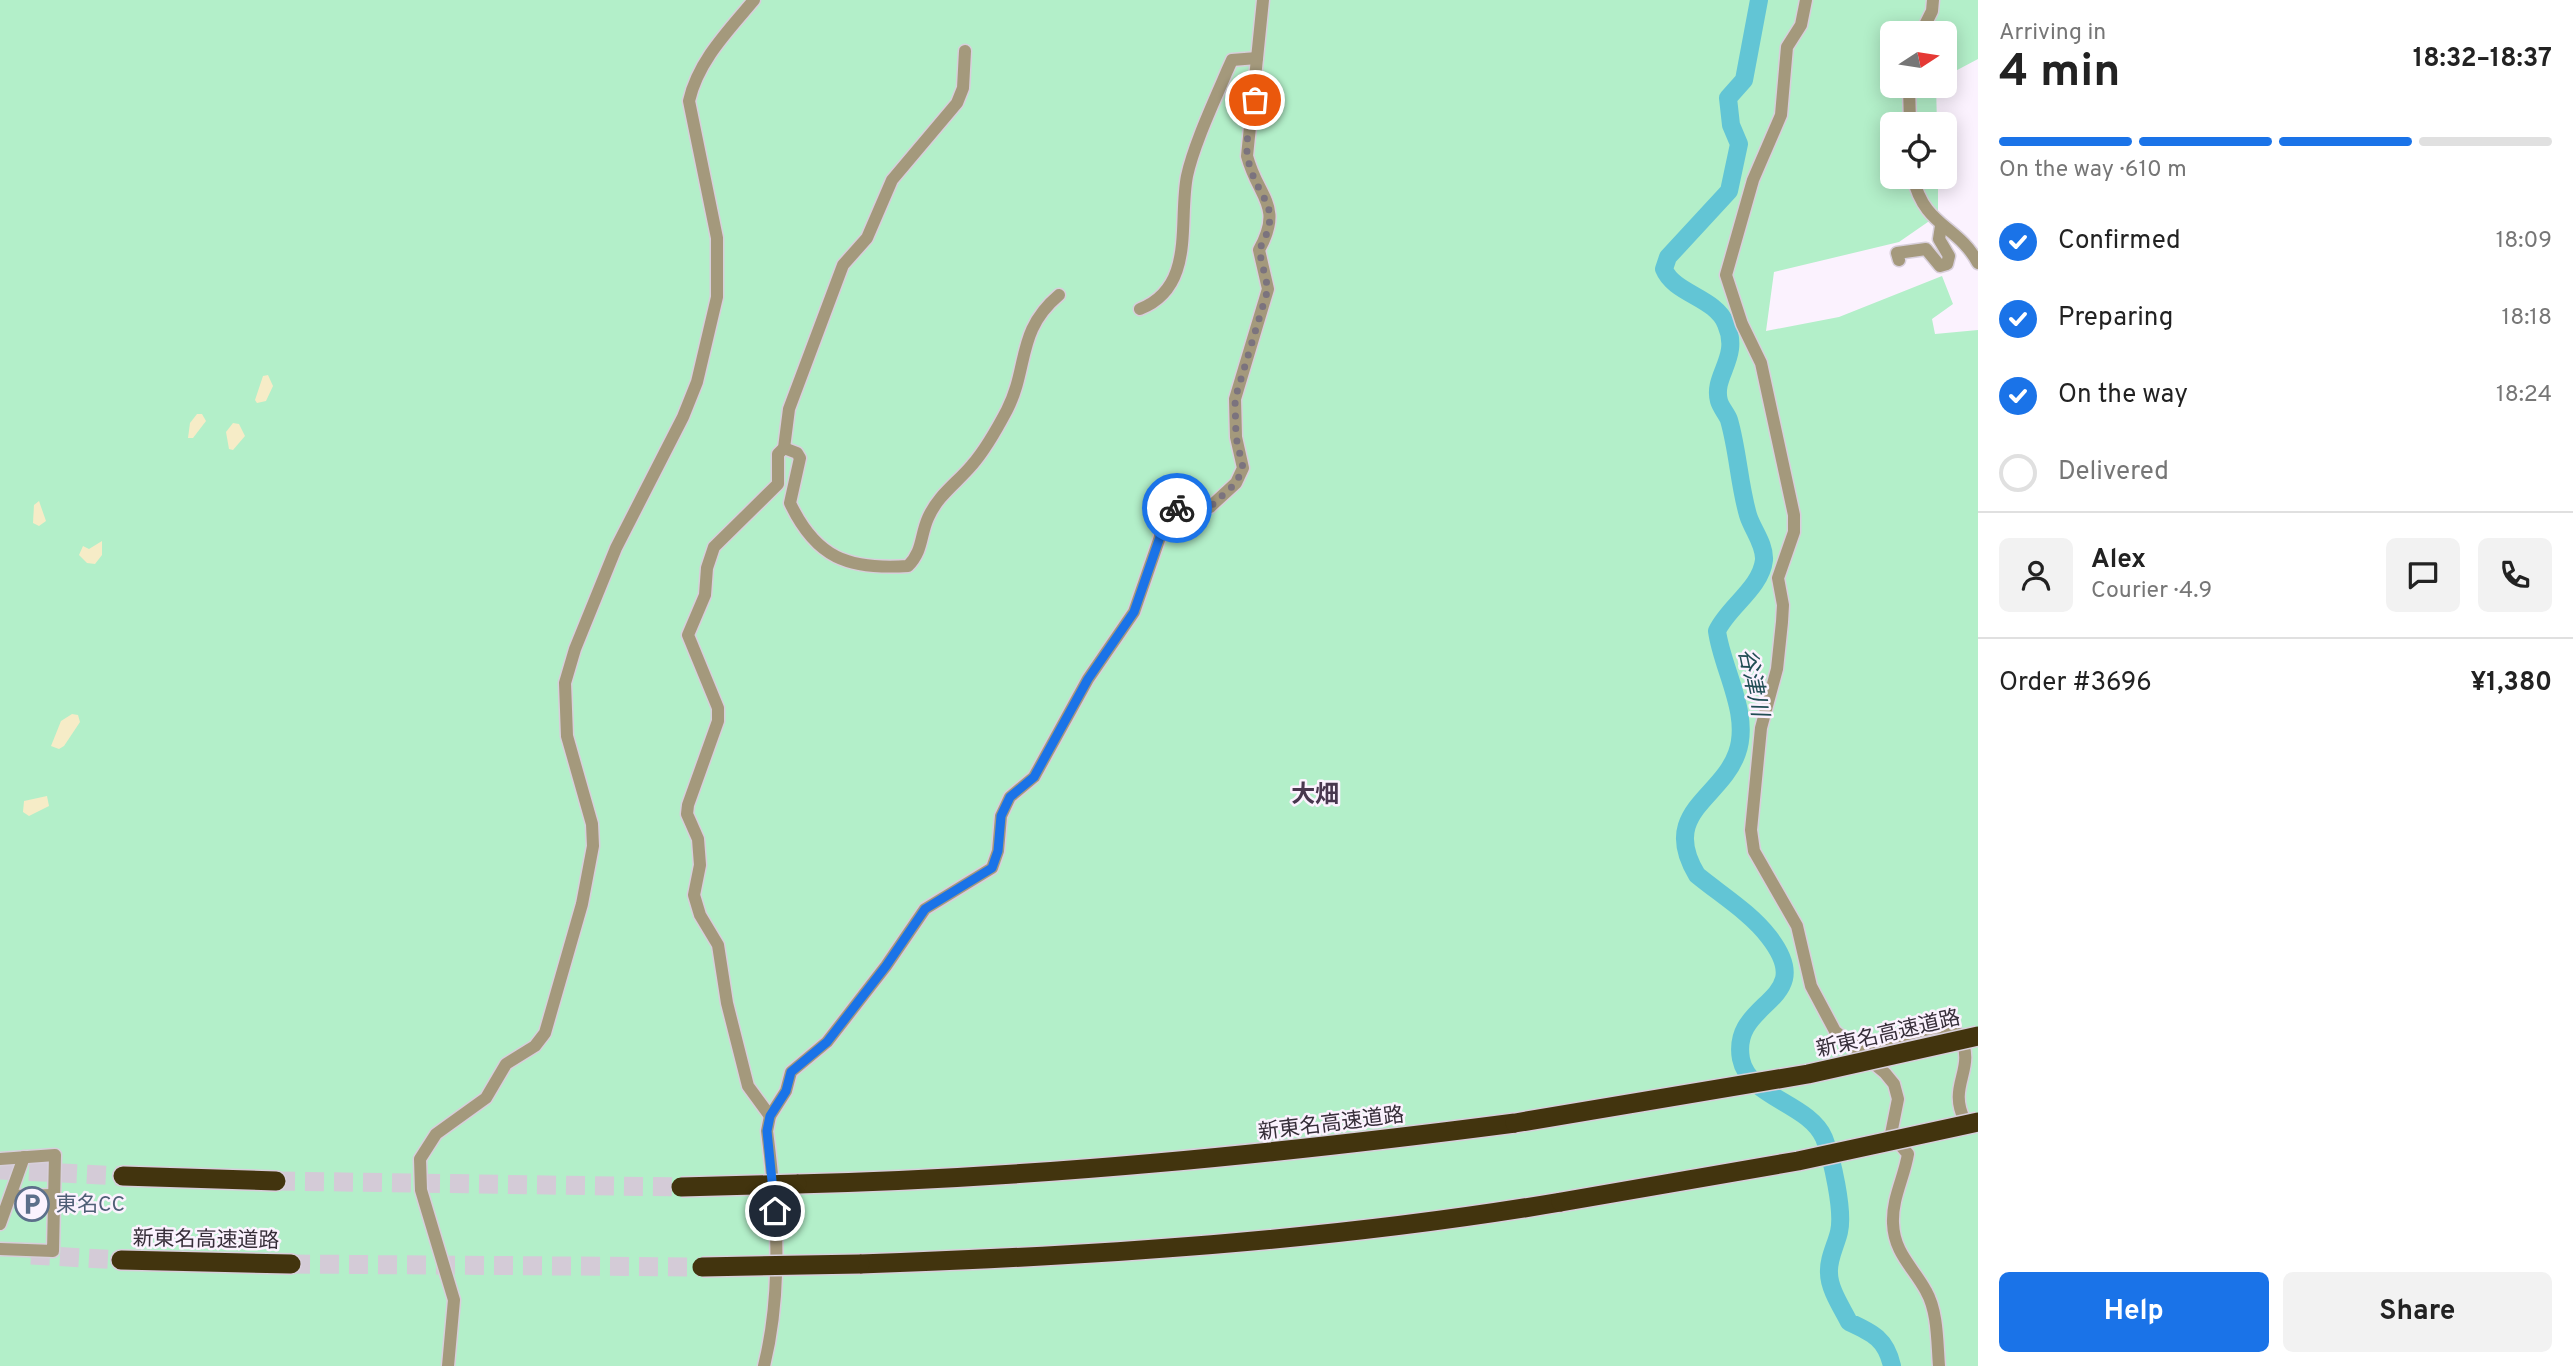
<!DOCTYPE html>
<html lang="en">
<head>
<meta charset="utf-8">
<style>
  body { margin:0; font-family:Overpass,"Noto Sans JP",sans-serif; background:#f2f2f2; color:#222; height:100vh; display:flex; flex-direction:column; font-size:26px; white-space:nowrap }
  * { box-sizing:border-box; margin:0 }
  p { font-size:23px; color:#767676 }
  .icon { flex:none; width:38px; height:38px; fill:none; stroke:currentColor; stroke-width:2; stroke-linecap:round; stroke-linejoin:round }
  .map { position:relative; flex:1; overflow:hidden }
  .panel { display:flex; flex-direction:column; background:#fff; width:595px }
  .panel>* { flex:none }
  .needle { width:46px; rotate:78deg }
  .fabs { position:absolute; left:1880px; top:21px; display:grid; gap:14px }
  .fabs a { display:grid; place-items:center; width:77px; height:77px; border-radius:10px; background:#fff; box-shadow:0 4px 18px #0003; font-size:35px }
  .pin { position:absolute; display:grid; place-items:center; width:60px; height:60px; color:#fff; margin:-30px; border:4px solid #fff; border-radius:50%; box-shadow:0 2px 7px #0007 }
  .courier { position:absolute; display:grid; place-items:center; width:70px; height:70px; margin:-35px; border:5px solid #1a73e8; border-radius:50%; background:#fff; color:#222; box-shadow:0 2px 9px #0007 }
  .head em { font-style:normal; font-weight:700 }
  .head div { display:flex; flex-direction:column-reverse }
  .head { display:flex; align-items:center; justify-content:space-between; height:119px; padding:0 21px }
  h1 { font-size:46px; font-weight:700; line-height:52px }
  .bar { display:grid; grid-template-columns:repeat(4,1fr); gap:10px 7px; align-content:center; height:84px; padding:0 21px }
  .bar i { height:9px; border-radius:5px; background:#e0e0e0 }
  .bar .active { background:#1a73e8 }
  .bar p { grid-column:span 4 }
  .line { display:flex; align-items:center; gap:18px; padding:0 21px; border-top:2px solid #e0e0e0 }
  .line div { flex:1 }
  .round { display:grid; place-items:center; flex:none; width:74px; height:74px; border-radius:10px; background:#f2f2f2 }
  ol { padding:0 21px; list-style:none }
  li { display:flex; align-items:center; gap:21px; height:77px }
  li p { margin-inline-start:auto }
  li .icon { padding:7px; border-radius:50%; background:#1a73e8; color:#fff; stroke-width:4 }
  li:last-child { color:#767676 }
  li i { width:38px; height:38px; border:4px solid #e0e0e0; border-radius:50% }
  .primary-button { display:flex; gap:14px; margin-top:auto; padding:14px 21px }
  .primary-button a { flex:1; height:80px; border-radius:10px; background:#1a73e8; color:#fff; font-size:28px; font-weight:700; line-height:80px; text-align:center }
  .primary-button a+a { background:#f2f2f2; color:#222 }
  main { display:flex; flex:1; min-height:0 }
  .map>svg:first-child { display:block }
  .green { fill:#b3efc9 }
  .sand { fill:#f6ecc7 }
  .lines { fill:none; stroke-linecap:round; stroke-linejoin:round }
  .river { stroke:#62c5d5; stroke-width:18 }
  .highway-tunnel { stroke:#d4cbd7; stroke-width:19; stroke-dasharray:19 10; stroke-linecap:butt }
  .minor-casing { stroke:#d8cfdb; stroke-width:15 }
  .highway-casing { stroke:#d8cfdb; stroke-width:22 }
  .minor { stroke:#a4997c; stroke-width:12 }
  .highway { stroke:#42340e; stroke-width:19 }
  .highway-bridge-casing { stroke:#d8cfdb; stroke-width:22; stroke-linecap:butt }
  .highway-bridge { stroke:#42340e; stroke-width:19 }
  .done { stroke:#7b737e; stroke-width:7; stroke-dasharray:0 12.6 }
  .route { stroke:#1a73e8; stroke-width:9 }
  .labels { text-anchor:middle; stroke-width:5; stroke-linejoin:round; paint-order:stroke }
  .street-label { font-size:21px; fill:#362e39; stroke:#fbf2fe }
  .service-label { font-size:21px; fill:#4e5e75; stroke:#fbf2fe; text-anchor:start }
  .water-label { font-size:23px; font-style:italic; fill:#214d54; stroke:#fbf2fe }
  .quarter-label { font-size:24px; font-weight:bold; fill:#48374e; stroke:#fbf2fe }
</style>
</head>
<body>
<main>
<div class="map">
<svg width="1978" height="1366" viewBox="0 0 1978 1366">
  <rect width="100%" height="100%" fill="#fbf2fe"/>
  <path class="green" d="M0,0H1978V59L1944,77V33H1892V86H1936L1937,124H1892V177H1938V215L1899,242L1774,272L1766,331L1839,317L1942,276L1953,304L1932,319L1935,334L1978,330V1366H0Z"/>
  <g class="sand">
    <path d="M268,375L273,386L266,401L257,403L255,400L263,376Z"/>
    <path d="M197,414H202L206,421L193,438H188L190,423Z"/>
    <path d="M233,423L239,424L245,436L233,450L229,449L226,432Z"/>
    <path d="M39,501L46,521L39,526L33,523L34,505Z"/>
    <path d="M102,541V555L95,564L87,563L79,555L83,546L89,549Z"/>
    <path d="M72,714L78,715L80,722L64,746L59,749L51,746L61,721Z"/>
    <path d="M47,796L49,806L29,816L23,812L24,801Z"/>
  </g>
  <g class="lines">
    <path class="river" d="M1759,0L1744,80L1728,98L1731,125L1739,144L1729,191L1668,257L1664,269C1674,294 1715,297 1726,324C1741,358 1712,375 1719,401C1721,408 1727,414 1729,420C1738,451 1739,484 1748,515C1752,529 1765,544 1764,560C1761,588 1728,607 1717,631C1722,669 1751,714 1737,753C1721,799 1659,812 1697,875C1720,894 1751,913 1769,937C1820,1003 1730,999 1741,1059C1749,1098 1809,1103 1824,1138C1832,1158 1844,1211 1839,1232C1836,1245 1828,1259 1829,1273C1829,1289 1842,1308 1849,1322C1873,1333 1886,1339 1892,1366"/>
    <g class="highway-tunnel">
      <path d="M0,1170L123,1176"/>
      <path d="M276,1181L681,1187"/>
      <path d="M31,1255L121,1260"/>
      <path d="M291,1264L702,1267"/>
    </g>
    <g class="minor-casing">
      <g id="minor">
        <path d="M1806,0L1801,25L1787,47L1781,115L1753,180L1726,275L1742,324L1761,363L1794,515V532L1778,578L1783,605L1782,622L1777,669L1761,728L1751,830L1754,851L1797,926L1811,986L1835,1031L1885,1073L1894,1084L1898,1099L1891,1134L1908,1154C1904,1178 1892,1198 1893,1223C1894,1253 1913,1267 1926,1291C1938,1312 1937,1342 1939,1366"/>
        <path d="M1921,33L1932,11L1933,0"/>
        <path d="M1909,86L1910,124"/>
        <path d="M1913,177C1924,227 1958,225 1978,263"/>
        <path d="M1899,260L1897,253L1926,249L1940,266L1947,264L1949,256L1939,239L1941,226"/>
        <path d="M1140,309C1196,287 1178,222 1187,176C1194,144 1214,102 1227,71L1232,60L1257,58"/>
        <path d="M784,448L797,453L800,458L790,503C816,558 848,570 908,566C923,551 920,536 928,518C938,495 957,483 972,465C986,449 997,429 1007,410C1029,367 1016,331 1059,295"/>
        <path d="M1853,1047L1937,1027L1959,1034C1978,1070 1946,1084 1965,1121L1976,1122"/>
        <path d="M770,1116L748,1086L727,1003L718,945L700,915L694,895L700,865L698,839L687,814L688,805L718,721V708L688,635L705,595L707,568L714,547L778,484V454L784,448L789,409L843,265L867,238L892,180L957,103L963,88L965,51"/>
        <path d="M0,1159L55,1155L53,1251L0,1249"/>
        <path d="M11,1196L54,1195"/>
        <path d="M0,1224L24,1157"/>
        <path d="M448,1366L454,1300L421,1190L420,1159L436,1134L486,1098L506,1064L535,1046L545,1033L582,904L593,846L592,824L567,736L565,683L575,649L616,548L683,417L697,382L717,297V238L689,101C698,61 728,31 754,0"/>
        <path d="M764,1366C783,1290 777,1208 767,1131L770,1116L786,1091L791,1072L827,1042L886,966L925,909L992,868L998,851L1001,816L1010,797L1034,777L1088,679L1134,612L1160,537V520L1171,508L1197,511L1210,507L1236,483L1243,468L1236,437L1235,399L1268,289L1259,250C1284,205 1258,198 1247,156L1263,0"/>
      </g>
    </g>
    <g class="highway-casing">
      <g id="highway">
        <path d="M123,1176L276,1181"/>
        <path d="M797,1184C1038,1178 1276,1154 1515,1123"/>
        <path d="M121,1260L291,1264"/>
        <path d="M860,1264C1095,1256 1329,1241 1561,1202"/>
      </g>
    </g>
    <use href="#minor" class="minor"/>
    <use href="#highway" class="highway"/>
    <g class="highway-bridge-casing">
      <g id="highway-bridge">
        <path d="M1515,1123L1808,1074L1978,1036"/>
        <path d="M681,1187L797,1184"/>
        <path d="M1561,1202L1798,1161L1978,1122"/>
        <path d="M702,1267L860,1264"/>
      </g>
    </g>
    <use href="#highway-bridge" class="highway-bridge"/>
  </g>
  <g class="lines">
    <path class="done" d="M1177,508L1197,511L1210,507L1236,483L1243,468L1236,437L1235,399L1268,289L1259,250C1285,203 1257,202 1248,159C1244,140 1252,119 1255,100"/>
    <path class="route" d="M775,1211L767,1131L770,1116L786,1091L791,1072L827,1042L886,966L925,909L992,868L998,851L1001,816L1010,797L1034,777L1088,679L1134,612L1160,537V520L1171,508H1177"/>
  </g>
  <defs>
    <g id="parking-ring" transform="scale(1.75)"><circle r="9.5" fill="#fbf2fe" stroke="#5c6f8a" stroke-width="1.5"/><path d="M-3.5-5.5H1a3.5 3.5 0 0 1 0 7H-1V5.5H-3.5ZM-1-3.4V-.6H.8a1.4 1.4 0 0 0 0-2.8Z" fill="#5c6f8a"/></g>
  </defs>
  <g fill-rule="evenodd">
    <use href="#parking-ring" x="32" y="1204"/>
  </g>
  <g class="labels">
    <g class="street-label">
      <text transform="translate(1888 1033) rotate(-13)" y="7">新東名高速道路</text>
      <text transform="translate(1331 1123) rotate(-7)" y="7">新東名高速道路</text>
      <text transform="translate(206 1239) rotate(1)" y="7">新東名高速道路</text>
    </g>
    <g class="service-label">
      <text x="56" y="1211">東名CC</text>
    </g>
    <g class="water-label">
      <text transform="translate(1754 682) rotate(78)" y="8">谷津川</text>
    </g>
    <g class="quarter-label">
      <text x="1315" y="802">大畑</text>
    </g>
  </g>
</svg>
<div class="fabs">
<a><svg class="needle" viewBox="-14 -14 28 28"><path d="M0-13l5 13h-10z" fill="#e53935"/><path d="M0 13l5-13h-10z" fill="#767676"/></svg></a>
<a><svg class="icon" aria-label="locate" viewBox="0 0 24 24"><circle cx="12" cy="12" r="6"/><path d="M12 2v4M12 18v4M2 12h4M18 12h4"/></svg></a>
</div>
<div class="pin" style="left:1255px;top:100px;background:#ea580c"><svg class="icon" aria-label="bag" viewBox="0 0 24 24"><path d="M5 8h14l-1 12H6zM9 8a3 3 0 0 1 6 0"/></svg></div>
<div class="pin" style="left:775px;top:1211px;background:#1f2937"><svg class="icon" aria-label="home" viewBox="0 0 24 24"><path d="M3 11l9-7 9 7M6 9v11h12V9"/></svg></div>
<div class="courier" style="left:1177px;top:508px"><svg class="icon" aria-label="bike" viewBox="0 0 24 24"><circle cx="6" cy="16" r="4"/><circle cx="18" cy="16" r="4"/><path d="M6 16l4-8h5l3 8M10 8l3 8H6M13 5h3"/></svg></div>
</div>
<section class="panel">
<div class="head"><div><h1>4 min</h1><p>Arriving in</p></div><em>18:32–18:37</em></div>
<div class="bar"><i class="active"></i><i class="active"></i><i class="active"></i><i></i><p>On the way · 610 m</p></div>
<ol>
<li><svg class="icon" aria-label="check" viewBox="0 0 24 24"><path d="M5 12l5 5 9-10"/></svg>Confirmed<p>18:09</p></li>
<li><svg class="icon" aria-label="check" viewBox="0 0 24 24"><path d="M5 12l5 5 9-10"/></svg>Preparing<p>18:18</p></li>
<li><svg class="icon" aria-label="check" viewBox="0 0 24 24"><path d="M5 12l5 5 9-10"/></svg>On the way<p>18:24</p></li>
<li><i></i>Delivered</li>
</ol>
<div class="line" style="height:126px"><a class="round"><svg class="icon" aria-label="person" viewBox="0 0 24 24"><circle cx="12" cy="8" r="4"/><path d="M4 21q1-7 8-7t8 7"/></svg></a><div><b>Alex</b><p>Courier · 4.9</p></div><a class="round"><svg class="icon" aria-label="chat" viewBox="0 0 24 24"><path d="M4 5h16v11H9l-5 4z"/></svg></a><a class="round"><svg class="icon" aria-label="phone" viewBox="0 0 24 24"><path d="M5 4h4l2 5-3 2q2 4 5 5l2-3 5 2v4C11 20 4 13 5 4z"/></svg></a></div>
<div class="line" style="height:91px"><div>Order #3696</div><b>¥1,380</b></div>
<div class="primary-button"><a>Help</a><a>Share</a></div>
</section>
</main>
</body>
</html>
